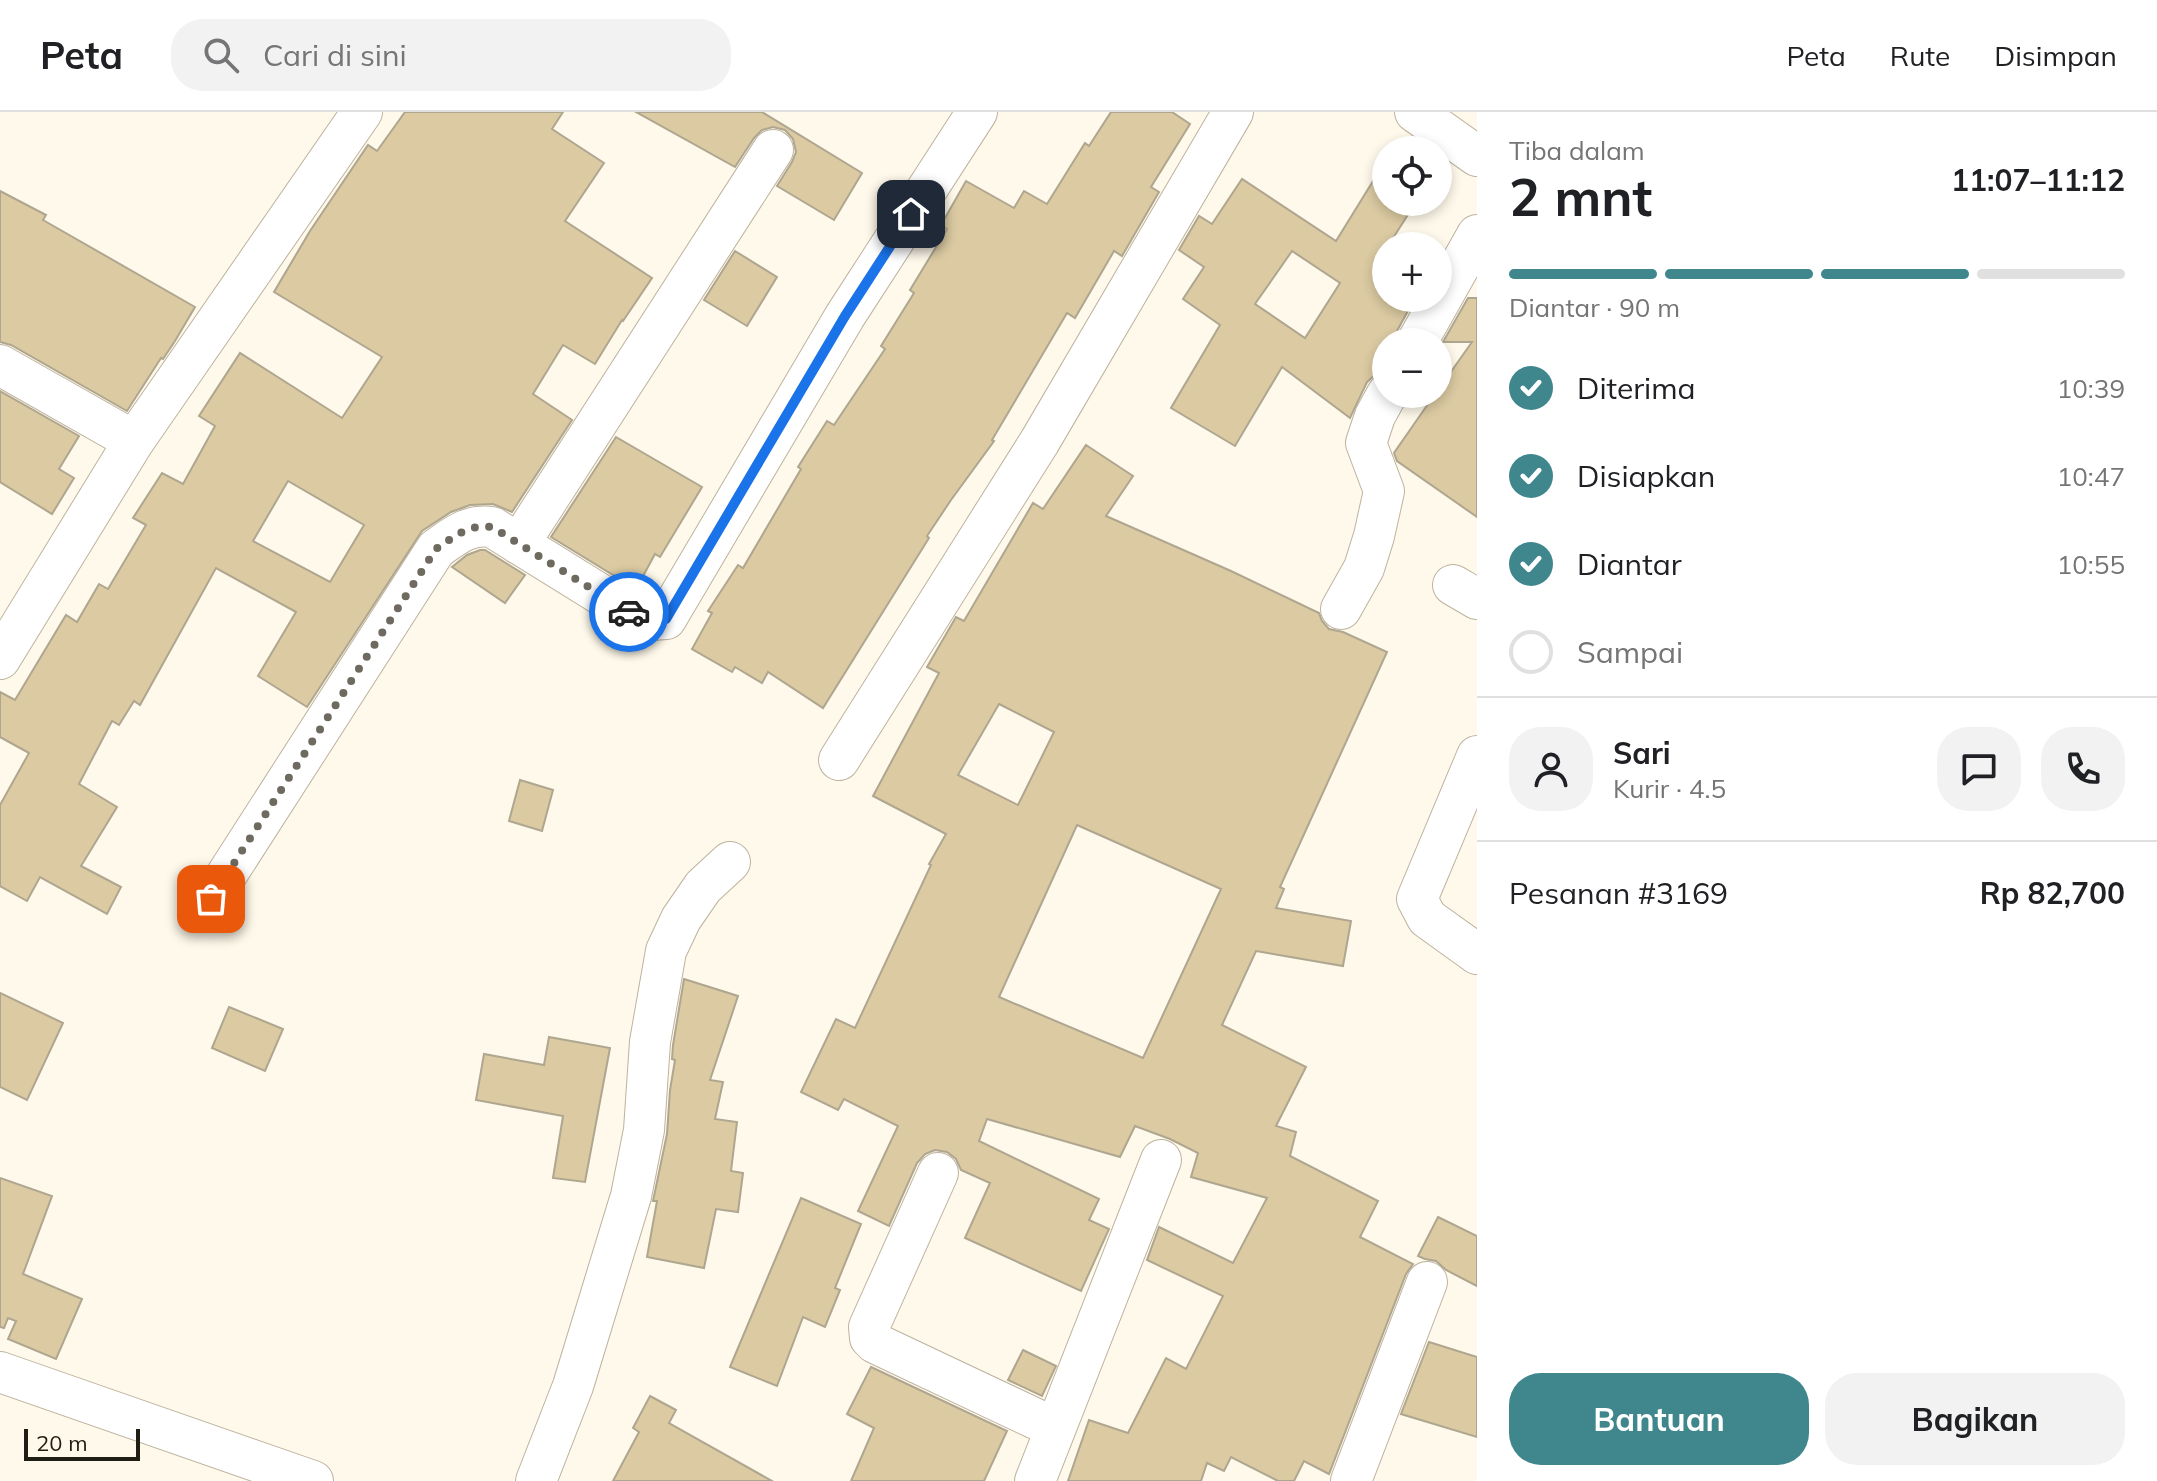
<!DOCTYPE html>
<html lang="id">
<head>
<meta charset="utf-8">
<style>
  body { margin:0; font-family:Mulish,sans-serif; background:#f2f2f2; color:#202124; height:100vh; display:flex; flex-direction:column; font-size:30px; white-space:nowrap }
  * { box-sizing:border-box; margin:0 }
  p { font-size:26px; color:#757577 }
  .icon { flex:none; width:44px; height:44px; fill:none; stroke:currentColor; stroke-width:2; stroke-linecap:round; stroke-linejoin:round }
  .map { position:relative; flex:1; overflow:hidden }
  .side { display:flex; flex-direction:column; background:#fff; width:680px }
  .side>* { flex:none }
  .tools { position:absolute; left:1372px; top:24px; display:grid; gap:16px }
  .tools a { display:grid; place-items:center; width:80px; height:80px; border-radius:50%; background:#fff; box-shadow:0 4px 12px #0003; font-size:40px }
  .scale { position:absolute; left:24px; bottom:20px; width:116px; box-sizing:border-box; padding-left:8px; border:4px solid #201d14; border-top:0; font-size:22px; line-height:28px; white-space:nowrap; color:#201d14; -webkit-text-stroke:6px #fff9eb; paint-order:stroke }
  .pin { position:absolute; display:grid; place-items:center; width:68px; height:68px; color:#fff; margin:-34px; border-radius:16px; box-shadow:0 4px 12px #0006 }
  .courier { position:absolute; display:grid; place-items:center; width:80px; height:80px; margin:-40px; border:6px solid #1a73e8; border-radius:50%; background:#fff; color:#222; box-shadow:0 2px 10px #0007 }
  .summary em { font-style:normal; font-weight:700 }
  .summary div { display:flex; flex-direction:column-reverse }
  .summary { display:flex; align-items:center; justify-content:space-between; height:136px; padding:0 32px }
  h1 { font-size:52px; font-weight:700; line-height:60px }
  .bar { display:grid; grid-template-columns:repeat(4,1fr); gap:12px 8px; align-content:center; height:96px; padding:0 32px }
  .bar i { height:10px; border-radius:6px; background:#e0e0e0 }
  .bar .selected { background:#3f868d }
  .bar p { grid-column:span 4 }
  .line { display:flex; align-items:center; gap:20px; padding:0 32px; border-top:2px solid #e0e0e0 }
  .line div { flex:1 }
  .round { display:grid; place-items:center; flex:none; width:84px; height:84px; border-radius:32px; background:#f2f2f2 }
  ol { padding:0 32px; list-style:none }
  li { display:flex; align-items:center; gap:24px; height:88px }
  li p { margin-inline-start:auto }
  li .icon { padding:8px; border-radius:50%; background:#3f868d; color:#fff; stroke-width:4 }
  li:last-child { color:#757577 }
  li i { width:44px; height:44px; border:4px solid #e0e0e0; border-radius:50% }
  .cta { display:flex; gap:16px; margin-top:auto; padding:16px 32px }
  .cta a { flex:1; height:92px; border-radius:32px; background:#3f868d; color:#fff; font-size:32px; font-weight:700; line-height:92px; text-align:center }
  .cta a+a { background:#f2f2f2; color:#202124 }
  header { display:flex; align-items:center; gap:48px; box-sizing:border-box; height:112px; padding:0 40px; background:#fff; border-bottom:2px solid #e0e0e0 }
  header strong { font-size:38px }
  nav { display:flex; gap:44px; margin-inline-start:auto; font-size:28px }
  .search { width:560px; height:72px; background:#f2f2f2; display:flex; align-items:center; gap:20px; box-sizing:border-box; padding:0 28px; border-radius:32px; color:#757577; font-size:30px }
  main { display:flex; flex:1; min-height:0 }
  .map>svg:first-child { display:block }
  .building { fill:#dbcaa2; stroke:#afa690; stroke-width:2; fill-rule:evenodd }
  .lines { fill:none; stroke-linecap:round; stroke-linejoin:round }
  .street-casing { stroke:#bdb39e; stroke-width:42 }
  .street { stroke:#fff; stroke-width:40 }
  .done { stroke:#6e6a5f; stroke-width:8; stroke-dasharray:0 14.4 }
  .route { stroke:#1a73e8; stroke-width:10 }
</style>
</head>
<body>
<header>
<strong>Peta</strong>
<div class="search"><svg class="icon" aria-label="search" viewBox="0 0 24 24"><circle cx="10" cy="10" r="6"/><path d="M15 15l6 6"/></svg>Cari di sini</div>
<nav><a>Peta</a><a>Rute</a><a>Disimpan</a></nav>
</header>
<main>
<div class="map">
<svg width="1477" height="1369" viewBox="0 0 1477 1369">
  <rect width="100%" height="100%" fill="#fff9eb"/>
  <g class="building">
    <path d="M405,0H563L552,17L604,51L565,109L652,166L623,209L622,208L595,252L563,233L533,282L572,308L512,400L493,392L470,393L451,400L422,419L307,595L258,564L296,500L216,456L140,593L134,589L119,613L112,609L79,672L117,695L81,754L121,775L107,802L40,765L27,789L0,774V693L29,641L0,625V580L15,588L66,503L77,510L99,472L108,477L146,413L133,406L162,361L183,372L215,314L199,304L240,241L342,306L382,245L274,180L310,119L368,33L377,39ZM288,369L364,413L330,470L253,429Z"/>
    <path d="M636,0H762L862,61L834,108L777,74L792,50L796,40L793,27L785,18L773,15L762,18L754,26L735,55Z"/>
    <path d="M1111,0H1172L1190,12L1151,75L1159,80L1122,144L1114,139L1075,206L1067,201L992,328L994,329L951,388L927,424L929,426L823,596L768,560L762,571L735,555L732,560L692,537L712,501L708,499L738,453L743,456L801,357L798,355L827,309L834,313L885,237L881,234L914,181L910,178L947,117L941,113L966,69L1014,96L1024,79L1047,92L1085,31L1089,34Z"/>
    <path d="M1386,48V90H1416L1388,134H1386V186H1415L1397,219L1394,230H1386V259L1376,262L1367,270L1350,306L1282,255L1235,334L1171,296L1220,213L1183,187L1204,155L1179,138L1199,104L1212,112L1242,67L1336,129ZM1292,139L1340,171L1305,226L1255,192Z"/>
    <path d="M0,79L46,103L43,108L195,195L175,229L163,247L161,246L127,299L11,233L0,230Z"/>
    <path d="M735,139L777,165L747,214L704,188Z"/>
    <path d="M1468,186H1477V405L1397,349L1394,341L1435,282H1438V278L1472,230H1443Z"/>
    <path d="M0,279L79,324L59,357L74,366L52,402L0,370Z"/>
    <path d="M616,325L702,375L660,445L655,442L636,477L551,425Z"/>
    <path d="M1086,333L1133,364L1106,404L1231,459L1319,501L1322,509L1329,517L1343,520L1387,540L1280,775L1284,777L1276,796L1351,809L1343,854L1256,839L1222,913L1306,955L1276,1014L1296,1020L1290,1044L1378,1089L1360,1125L1413,1152L1406,1162L1329,1362L1304,1349L1294,1369H1278L1231,1345L1224,1359L1207,1351L1201,1369H1068L1089,1308L1128,1321L1166,1246L1186,1257L1223,1184L1147,1148L1159,1115L1233,1151L1267,1086L1191,1065L1198,1041L1170,1027L1135,1014L1120,1045L987,1007L979,1029L1099,1087L1089,1108L1109,1117L1081,1179L965,1126L990,1071L961,1058L956,1047L947,1040L935,1038L925,1042L917,1051L889,1114L858,1099L898,1014L844,987L838,998L801,980L836,907L855,916L931,753L929,752L946,722L873,684L939,561L927,555L956,505L964,509L1033,391L1043,397ZM999,592L1054,620L1018,693L958,663ZM1077,713L1221,777L1143,946L999,885Z"/>
    <path d="M480,438H485L525,463L505,491L452,455L467,443Z"/>
    <path d="M520,668L553,678L542,719L509,709Z"/>
    <path d="M684,867L738,884L710,968L723,970L715,1007L737,1010L731,1059L743,1061L738,1100L716,1097L704,1156L647,1145L657,1089H653L667,1022L670,978L675,948L672,947L673,933Z"/>
    <path d="M0,881L63,911L27,988L0,975Z"/>
    <path d="M229,895L283,917L265,959L212,936Z"/>
    <path d="M549,925L610,936L585,1070L553,1066L563,1004L476,988L484,942L544,953Z"/>
    <path d="M0,1066L52,1084L23,1162L82,1187L56,1247L8,1227L16,1209L8,1206L4,1216L0,1215Z"/>
    <path d="M801,1086L861,1112L835,1176L840,1178L825,1215L803,1205L777,1274L730,1255Z"/>
    <path d="M1438,1105L1477,1124V1174L1446,1158L1436,1149L1425,1147L1418,1144Z"/>
    <path d="M1429,1230L1477,1245V1325L1401,1302Z"/>
    <path d="M1023,1238L1056,1254L1042,1284L1008,1268Z"/>
    <path d="M871,1255L1007,1319L984,1369H851L874,1316L847,1302Z"/>
    <path d="M650,1284L676,1298L669,1311L772,1369H613L639,1320L633,1316Z"/>
  </g>
  <g class="lines">
    <g class="street-casing">
      <g id="street">
        <path d="M1415,0L1477,44"/>
        <path d="M1417,230L1477,123"/>
        <path d="M0,253L134,329"/>
        <path d="M519,432L773,38"/>
        <path d="M1453,473L1477,487"/>
        <path d="M1341,497L1364,456L1374,424L1384,379L1366,331L1375,304L1387,282"/>
        <path d="M0,547L134,329L362,0"/>
        <path d="M1477,644L1417,787L1427,806L1477,842"/>
        <path d="M839,648L1040,329L1233,0"/>
        <path d="M211,787L436,437C455,424 467,412 492,415L637,505L652,508L666,507L845,204L977,0"/>
        <path d="M938,1061L869,1215L870,1226L875,1231L1055,1316"/>
        <path d="M0,1260L313,1369"/>
        <path d="M536,1369L573,1274L631,1084L644,1018L650,930L666,839L681,807L703,775L730,750"/>
        <path d="M1035,1369L1161,1048"/>
        <path d="M1351,1369L1427,1170"/>
      </g>
    </g>
    <use href="#street" class="street"/>
  </g>
  <g class="lines">
    <path class="done" d="M211,787L436,437C455,424 468,412 492,415L629,500"/>
    <path class="route" d="M629,500C641,508 652,508 666,507L845,204L911,102"/>
  </g>
</svg>
<div class="tools">
<a><svg class="icon" aria-label="locate" viewBox="0 0 24 24"><circle cx="12" cy="12" r="6"/><path d="M12 2v4M12 18v4M2 12h4M18 12h4"/></svg></a>
<a>+</a>
<a>−</a>
</div>
<div class="scale">20 m</div>
<div class="pin" style="left:211px;top:787px;background:#ea580c"><svg class="icon" aria-label="bag" viewBox="0 0 24 24"><path d="M5 8h14l-1 12H6zM9 8a3 3 0 0 1 6 0"/></svg></div>
<div class="pin" style="left:911px;top:102px;background:#1f2937"><svg class="icon" aria-label="home" viewBox="0 0 24 24"><path d="M3 11l9-7 9 7M6 9v11h12V9"/></svg></div>
<div class="courier" style="left:629px;top:500px"><svg class="icon" aria-label="car" viewBox="0 0 24 24"><path d="M5 17H2v-5l4-1 3-4h7l3 4 3 1v5h-3M9 17h6M6 11h13"/><circle cx="7" cy="17" r="2"/><circle cx="17" cy="17" r="2"/></svg></div>
</div>
<section class="side">
<div class="summary"><div><h1>2 mnt</h1><p>Tiba dalam</p></div><em>11:07–11:12</em></div>
<div class="bar"><i class="selected"></i><i class="selected"></i><i class="selected"></i><i></i><p>Diantar · 90 m</p></div>
<ol>
<li><svg class="icon" aria-label="check" viewBox="0 0 24 24"><path d="M5 12l5 5 9-10"/></svg>Diterima<p>10:39</p></li>
<li><svg class="icon" aria-label="check" viewBox="0 0 24 24"><path d="M5 12l5 5 9-10"/></svg>Disiapkan<p>10:47</p></li>
<li><svg class="icon" aria-label="check" viewBox="0 0 24 24"><path d="M5 12l5 5 9-10"/></svg>Diantar<p>10:55</p></li>
<li><i></i>Sampai</li>
</ol>
<div class="line" style="height:144px"><a class="round"><svg class="icon" aria-label="person" viewBox="0 0 24 24"><circle cx="12" cy="8" r="4"/><path d="M4 21q1-7 8-7t8 7"/></svg></a><div><b>Sari</b><p>Kurir · 4.5</p></div><a class="round"><svg class="icon" aria-label="chat" viewBox="0 0 24 24"><path d="M4 5h16v11H9l-5 4z"/></svg></a><a class="round"><svg class="icon" aria-label="phone" viewBox="0 0 24 24"><path d="M5 4h4l2 5-3 2q2 4 5 5l2-3 5 2v4C11 20 4 13 5 4z"/></svg></a></div>
<div class="line" style="height:104px"><div>Pesanan #3169</div><b>Rp 82,700</b></div>
<div class="cta"><a>Bantuan</a><a>Bagikan</a></div>
</section>
</main>
</body>
</html>
